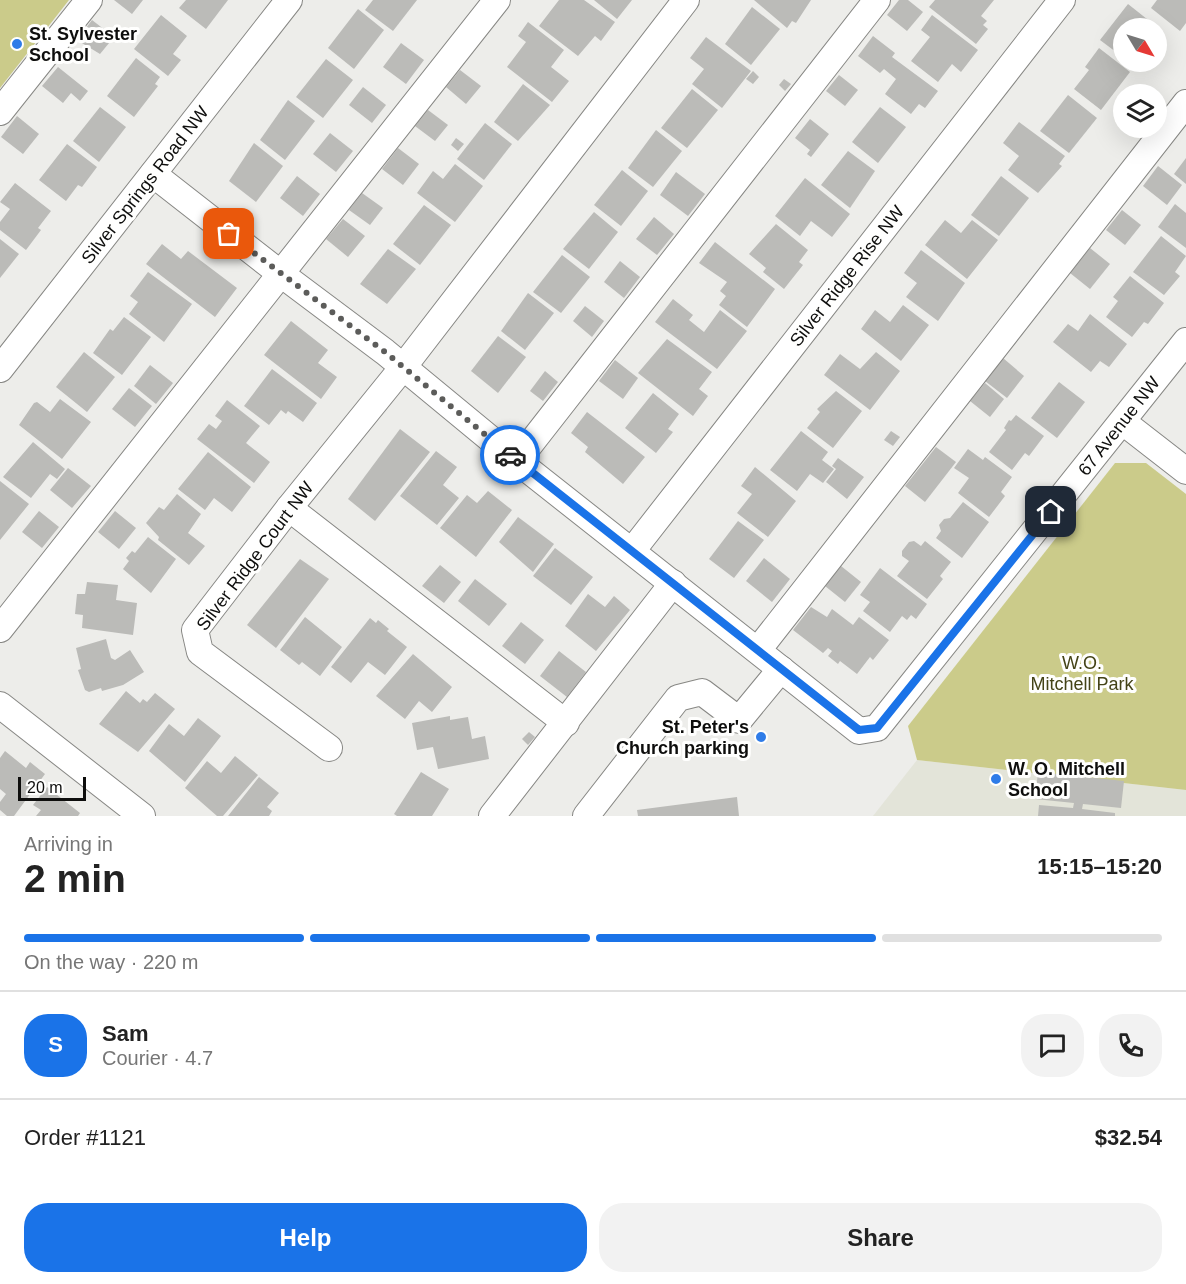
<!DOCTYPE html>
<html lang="en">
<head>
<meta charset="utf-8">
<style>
  body { margin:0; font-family:Helvetica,sans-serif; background:#f2f2f2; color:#222; height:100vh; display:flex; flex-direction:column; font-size:22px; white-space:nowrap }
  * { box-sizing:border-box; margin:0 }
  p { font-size:20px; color:#767676 }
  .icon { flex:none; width:33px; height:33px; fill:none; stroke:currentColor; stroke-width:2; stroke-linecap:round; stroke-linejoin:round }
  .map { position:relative; height:816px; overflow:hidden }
  .drawer { display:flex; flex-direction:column; background:#fff; flex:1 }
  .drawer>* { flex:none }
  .needle { width:39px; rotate:128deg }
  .controls { position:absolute; left:1113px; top:18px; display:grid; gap:12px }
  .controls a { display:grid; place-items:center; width:54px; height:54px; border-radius:50%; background:#fff; box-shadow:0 6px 24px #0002; font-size:30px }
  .scale { position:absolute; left:18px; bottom:15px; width:68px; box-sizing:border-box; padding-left:6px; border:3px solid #0e0e0d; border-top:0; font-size:16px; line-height:21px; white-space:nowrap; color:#0e0e0d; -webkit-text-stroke:4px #fffffe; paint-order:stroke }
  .pin { position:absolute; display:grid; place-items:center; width:51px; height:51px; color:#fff; margin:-26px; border-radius:12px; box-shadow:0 3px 9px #0006 }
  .courier { position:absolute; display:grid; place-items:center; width:60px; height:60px; margin:-30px; border:4px solid #1a73e8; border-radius:50%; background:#fff; color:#222; box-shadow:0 2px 8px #0007 }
  .summary em { font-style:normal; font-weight:600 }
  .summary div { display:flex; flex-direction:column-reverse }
  .summary { display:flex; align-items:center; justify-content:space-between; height:102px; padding:0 24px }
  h1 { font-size:39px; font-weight:600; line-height:45px }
  .bar { display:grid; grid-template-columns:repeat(4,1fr); gap:9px 6px; align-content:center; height:72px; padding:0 24px }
  .bar i { height:8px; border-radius:4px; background:#e0e0e0 }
  .bar .on { background:#1a73e8 }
  .bar p { grid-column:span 4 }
  .line { display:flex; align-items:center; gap:15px; padding:0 24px; border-top:2px solid #e0e0e0 }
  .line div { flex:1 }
  .round { display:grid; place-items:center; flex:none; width:63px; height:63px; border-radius:24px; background:#f2f2f2 }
  .primary-button { display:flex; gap:12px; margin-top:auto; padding:12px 24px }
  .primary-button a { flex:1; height:69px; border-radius:24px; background:#1a73e8; color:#fff; font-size:24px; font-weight:600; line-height:69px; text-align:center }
  .primary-button a+a { background:#f2f2f2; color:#222 }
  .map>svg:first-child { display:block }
  .built { fill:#e3e4d9 }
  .green { fill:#cbcb8a }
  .building { fill:#bbbbb8 }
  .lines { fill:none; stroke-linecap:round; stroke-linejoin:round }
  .minor-casing { stroke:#878784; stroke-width:28 }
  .minor { stroke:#fff; stroke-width:26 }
  .done { stroke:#5c5c5a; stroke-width:6; stroke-dasharray:0 10.8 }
  .route { stroke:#1a73e8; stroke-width:8 }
  .poi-dot { fill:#2f7ce8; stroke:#fffffe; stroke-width:2 }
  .labels { text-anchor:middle; stroke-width:6; stroke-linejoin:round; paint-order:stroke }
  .poi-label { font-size:18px; font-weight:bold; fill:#0e0e0d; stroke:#fffffe; text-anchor:start }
  .street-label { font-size:18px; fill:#0e0e0d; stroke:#fffffe }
  .park-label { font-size:18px; fill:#444317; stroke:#fffffe }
</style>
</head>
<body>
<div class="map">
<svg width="1186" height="816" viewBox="0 0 1186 816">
  <rect width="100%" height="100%" fill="#ededea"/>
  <path class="built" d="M917,760L1186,790V816H873Z"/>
  <g class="green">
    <path d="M0,0H69L0,88Z"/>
    <path d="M1115,463H1146L1186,494V790L917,760L908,726Z"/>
  </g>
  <g class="building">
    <path d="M114,0H143L132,14Z"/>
    <path d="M186,0H228L206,29L179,8Z"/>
    <path d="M373,0H417L393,31L365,10Z"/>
    <path d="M559,0H584L615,22L601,41L595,36L578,56L539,26Z"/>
    <path d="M594,0H632L617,19Z"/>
    <path d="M754,0H811L796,23L792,21L787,28Z"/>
    <path d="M899,0H908L923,12L907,31L887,15Z"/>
    <path d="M935,0H994L981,16L987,21L983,25L988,29L976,44L929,7Z"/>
    <path d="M1157,0H1186V23L1180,31L1151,8Z"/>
    <path d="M1128,4L1157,27L1124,28V58L1100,40Z"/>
    <path d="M752,7L780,29L751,65L725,44Z"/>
    <path d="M358,9L384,30L354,69L328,48Z"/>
    <path d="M161,15L187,36L173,54L181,60L168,76L134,49Z"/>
    <path d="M932,15L978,50L961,72L952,64L938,82L911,61L930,37L921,30Z"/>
    <path d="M92,20L114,37L100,54L77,40Z"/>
    <path d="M528,22L564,50L551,67L569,81L552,102L507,67L526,42L518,36Z"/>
    <path d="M873,36L895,53L892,57L938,91L925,108L919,104L911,114L885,94L896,79L884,69L880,73L858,56Z"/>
    <path d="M706,37L751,71L722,108L692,84L704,69L690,58Z"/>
    <path d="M401,43L424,60L406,84L383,67Z"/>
    <path d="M1099,48L1130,72L1101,110L1074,89L1089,70L1085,67Z"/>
    <path d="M136,58L160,77L155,84L158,86L134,117L107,96Z"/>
    <path d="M326,59L353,80L323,118L296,97Z"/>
    <path d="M58,67L88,91L80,101L71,93L63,103L42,86Z"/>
    <path d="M460,70L481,86L466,104L446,87Z"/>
    <path d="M753,71L759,77L753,84L746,79Z"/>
    <path d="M839,75L858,90L845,106L826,91Z"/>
    <path d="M784,79L791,84L785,91L779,85Z"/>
    <path d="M523,84L550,105L518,141L494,122Z"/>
    <path d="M363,87L386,105L372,123L349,105Z"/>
    <path d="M692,89L718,110L687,148L661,128Z"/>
    <path d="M1068,95L1097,118L1069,153L1040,131Z"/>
    <path d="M288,100L315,121L285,160L260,140Z"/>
    <path d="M100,107L126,127L99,162L73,141Z"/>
    <path d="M880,107L906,127L878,163L852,142Z"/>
    <path d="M428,110L448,125L435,141L415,126Z"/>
    <path d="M17,116L39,134L23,154L1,137Z"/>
    <path d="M810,119L829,134L811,157L807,154L810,150L795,138Z"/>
    <path d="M1019,122L1065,156L1059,164L1062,166L1038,193L1008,170L1019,156L1003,143Z"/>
    <path d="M485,123L512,144L484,180L457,159Z"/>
    <path d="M656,130L682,151L653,187L628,168Z"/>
    <path d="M330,133L353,151L336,172L313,154Z"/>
    <path d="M456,138L464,144L458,151L451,145Z"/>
    <path d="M254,143L283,166L256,202L229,181Z"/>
    <path d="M67,144L97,167L82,187L78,185L66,201L39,180Z"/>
    <path d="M398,148L419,164L403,185L382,169Z"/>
    <path d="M848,151L875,171L850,208L821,185Z"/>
    <path d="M1186,158V184L1174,174Z"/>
    <path d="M455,164L483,186L455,222L417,193L433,171L443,179Z"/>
    <path d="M1158,166L1182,185L1167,205L1143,186Z"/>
    <path d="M622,170L648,191L621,226L594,205Z"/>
    <path d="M676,172L705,194L688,216L660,195Z"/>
    <path d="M297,176L320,194L303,216L280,198Z"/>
    <path d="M1001,176L1029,198L999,236L971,215Z"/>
    <path d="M805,178L850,214L832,237L811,221L800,236L775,216Z"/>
    <path d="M15,183L51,211L38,228L41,230L26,250L0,230V222L10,209L0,202Z"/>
    <path d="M362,193L383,208L370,225L349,210Z"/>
    <path d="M1175,204L1186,213V248L1158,227Z"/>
    <path d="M424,205L451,225L420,265L393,244Z"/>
    <path d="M1122,210L1141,225L1125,245L1106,230Z"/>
    <path d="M594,212L618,232L589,269L563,249Z"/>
    <path d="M654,217L674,234L657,255L636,239Z"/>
    <path d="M343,219L365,236L348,257L326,239Z"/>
    <path d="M945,220L961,233L972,220L998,240L967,279L925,245Z"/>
    <path d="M776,224L808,250L799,262L803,265L784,289L763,272L766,268L749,254Z"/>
    <path d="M1161,236L1186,256L1175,272L1180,276L1164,295L1133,272Z"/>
    <path d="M0,239L19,254L0,278Z"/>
    <path d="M715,242L775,289L747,327L719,305L726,296L720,291L727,282L699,263Z"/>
    <path d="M162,244L181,259L188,251L237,288L215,317L146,264Z"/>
    <path d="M1090,248L1110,264L1090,289L1070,273Z"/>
    <path d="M388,249L416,269L387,304L360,284Z"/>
    <path d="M921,250L965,283L938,321L906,297L917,283L904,273Z"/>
    <path d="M562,255L590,277L561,313L533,292Z"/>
    <path d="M620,261L640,277L624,298L604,282Z"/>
    <path d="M148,272L192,304L164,342L129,314L138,302L130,296Z"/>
    <path d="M1130,276L1164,303L1148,324L1144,322L1132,337L1106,317L1118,301L1113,297Z"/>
    <path d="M528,293L554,313L525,350L501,331Z"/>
    <path d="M673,299L693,315L689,320L704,332L720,310L747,331L717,369L655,322Z"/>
    <path d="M903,305L929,325L901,361L861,329L875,310L890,322Z"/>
    <path d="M585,306L604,321L592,337L573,321Z"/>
    <path d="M1090,314L1127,344L1109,367L1100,361L1091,372L1053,342L1068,324L1078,331Z"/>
    <path d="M124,317L151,337L122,375L93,353L110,329L113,331Z"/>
    <path d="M291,321L328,350L318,363L337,377L321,399L264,355Z"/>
    <path d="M498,336L526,357L498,393L471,371Z"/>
    <path d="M667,339L712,372L699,389L708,396L693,416L638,373Z"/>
    <path d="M84,352L115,377L87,412L56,387Z"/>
    <path d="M876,352L900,371L870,410L824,375L840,354L860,369Z"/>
    <path d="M1003,358L1024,376L1007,398L985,381Z"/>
    <path d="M615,360L638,378L623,399L599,381Z"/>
    <path d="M150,365L173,383L156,404L134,386Z"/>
    <path d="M272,369L317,403L303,422L288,411L286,414L281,410L269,425L244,406Z"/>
    <path d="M545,371L558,382L543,401L530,391Z"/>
    <path d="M1059,382L1085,402L1057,438L1031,418Z"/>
    <path d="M985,383L1004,399L990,417L970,401Z"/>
    <path d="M129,388L152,406L135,427L112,409Z"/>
    <path d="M836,391L862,411L833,448L807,428L820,412L817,409Z"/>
    <path d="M653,393L679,414L668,429L673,432L656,453L625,428Z"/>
    <path d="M60,399L91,422L62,459L19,425L34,403L37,402L50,412Z"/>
    <path d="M227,400L260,426L246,443L270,462L254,483L197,439L209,424L216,429L222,421L215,416Z"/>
    <path d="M587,412L645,457L623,484L585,452L588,447L571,433Z"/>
    <path d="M1016,415L1044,436L1029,456L1025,453L1012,470L989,452L1006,430L1004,428L1009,420L1011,421Z"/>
    <path d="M400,429L430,452L375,521L348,499Z"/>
    <path d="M801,431L828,452L822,460L834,469L823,483L810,474L797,491L770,470Z"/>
    <path d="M891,431L900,437L893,446L884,440Z"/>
    <path d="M33,442L65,469L57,479L50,474L31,498L3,477Z"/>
    <path d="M936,447L956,462L925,502L905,486Z"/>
    <path d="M968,449L983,460L985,457L1012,477L1001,492L1005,496L989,517L958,493L969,478L954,468Z"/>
    <path d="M436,451L457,467L443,485L459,498L437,525L400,496Z"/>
    <path d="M208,452L251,487L232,512L214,498L205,510L178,489Z"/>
    <path d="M838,458L864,477L847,499L826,482L836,469L832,466Z"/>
    <path d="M755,467L796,501L768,537L737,513L752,494L741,486Z"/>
    <path d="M68,468L91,486L72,508L50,490Z"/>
    <path d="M0,481L29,504L0,540Z"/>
    <path d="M488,491L512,510L476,557L440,528L467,495L477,503Z"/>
    <path d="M177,494L201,514L188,533L205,546L189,565L158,540L159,537L146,523L159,507L164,510Z"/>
    <path d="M963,502L989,522L962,558L936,538L941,531L939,525L944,519L950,518Z"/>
    <path d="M39,511L59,527L42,548L22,532Z"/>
    <path d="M115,511L136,528L119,549L98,532Z"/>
    <path d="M518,517L554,544L533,572L499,542Z"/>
    <path d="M738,521L764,540L734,578L709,559Z"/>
    <path d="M148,537L176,559L151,593L123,569L129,561L126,558L132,551L135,553Z"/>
    <path d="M914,541L921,546L925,541L951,562L940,576L943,579L927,599L897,576L909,561L902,556V551L909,542Z"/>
    <path d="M555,548L593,577L571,605L533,576Z"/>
    <path d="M764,558L790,579L772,602L746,581Z"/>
    <path d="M300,559L329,579L276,648L247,625Z"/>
    <path d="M440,565L461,582L444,603L422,586Z"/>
    <path d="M841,566L861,582L845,602L825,586Z"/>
    <path d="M880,568L927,604L916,619L911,615L907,620L902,616L890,632L863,611L870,602L860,595Z"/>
    <path d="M475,579L507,604L489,626L458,601Z"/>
    <path d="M87,582L118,585L116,600L137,603L133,635L82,628L83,615L75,614L77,594H85Z"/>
    <path d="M588,594L605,607L614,596L630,610L596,651L565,626Z"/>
    <path d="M811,607L827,617L832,609L853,625L859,617L889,640L873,660L870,657L857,674L840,661L838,664L828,656L832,651L828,648L823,653L793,630Z"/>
    <path d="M305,617L342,647L320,676L302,662L299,665L280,650Z"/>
    <path d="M370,618L376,623L378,620L389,629L387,631L407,647L385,675L368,662L351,683L331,667Z"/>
    <path d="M521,622L544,640L525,664L502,646Z"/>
    <path d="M106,639L111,658L115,660L130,650L144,672L123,685L102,691L101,688L89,692L85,690L78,670L81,669L76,648Z"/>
    <path d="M559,651L586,672L567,697L540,676Z"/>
    <path d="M413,654L452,687L432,712L419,701L405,719L376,696Z"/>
    <path d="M126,691L140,703L143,699L147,702L155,693L175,709L138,752L99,724Z"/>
    <path d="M450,716V720L468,717L472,739L485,736L489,759L438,769L433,747L417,750L412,723Z"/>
    <path d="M198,718L221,736L185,782L149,751L169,724L184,736Z"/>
    <path d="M529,732L535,737L528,745L522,739Z"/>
    <path d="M5,751L26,768L30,762L45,774L14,816H7L0,810V802L6,794L0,789V758Z"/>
    <path d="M235,756L258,775L223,816H217L185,788L207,761L221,773Z"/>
    <path d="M421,772L449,789L432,816H397L394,814Z"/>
    <path d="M1038,772L1124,781L1121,808L1083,804L1082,809L1115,813V816H1038L1039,805L1073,808L1074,803L1035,799Z"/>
    <path d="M259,777L279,793L267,807L272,811L269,816H228Z"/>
    <path d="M47,787L80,813L78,816H36L41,810L33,805Z"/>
    <path d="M737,797L739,816H638L637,810Z"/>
  </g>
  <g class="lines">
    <g class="minor-casing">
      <g id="minor">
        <path d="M0,112L89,0"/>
        <path d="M153,174L281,274L385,352L517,461L859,731L877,728L1186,341"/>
        <path d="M0,369L289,0"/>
        <path d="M1123,422L1186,471"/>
        <path d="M517,461L877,0"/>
        <path d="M289,508L566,723"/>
        <path d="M632,551L1062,0"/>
        <path d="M0,629L497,0"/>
        <path d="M758,650L1186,103"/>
        <path d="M0,705L142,816"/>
        <path d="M329,748L200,652L195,630L289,508L404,366L686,0"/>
        <path d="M492,816L673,583"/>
        <path d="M586,816L678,698L702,692L739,720L781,669"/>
      </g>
    </g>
    <use href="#minor" class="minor"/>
  </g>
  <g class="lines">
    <path class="done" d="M229,234L385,352L510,455"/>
    <path class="route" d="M510,455L859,730L877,728L1051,512"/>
  </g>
  <g class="poi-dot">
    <circle cx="17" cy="44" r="6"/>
    <circle cx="761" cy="737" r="6"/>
    <circle cx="996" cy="779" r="6"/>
  </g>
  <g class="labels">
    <g class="poi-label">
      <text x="29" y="40">St. Sylvester<tspan x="29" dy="21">School</tspan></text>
      <text x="749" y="733" text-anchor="end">St. Peter's<tspan x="749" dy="21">Church parking</tspan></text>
      <text x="1008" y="775">W. O. Mitchell<tspan x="1008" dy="21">School</tspan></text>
    </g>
    <g class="street-label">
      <text transform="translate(145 185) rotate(-52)" y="6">Silver Springs Road NW</text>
      <text transform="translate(847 276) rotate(-52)" y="6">Silver Ridge Rise NW</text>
      <text transform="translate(1119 426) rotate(-52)" y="6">67 Avenue NW</text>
      <text transform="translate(255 556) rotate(-53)" y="6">Silver Ridge Court NW</text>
    </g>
    <g class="park-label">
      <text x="1082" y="669">W.O.<tspan x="1082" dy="21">Mitchell Park</tspan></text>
    </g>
  </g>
</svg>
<div class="controls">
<a><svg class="needle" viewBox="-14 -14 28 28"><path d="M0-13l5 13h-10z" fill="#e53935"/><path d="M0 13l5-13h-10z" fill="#767676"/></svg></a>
<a><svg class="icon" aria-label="layers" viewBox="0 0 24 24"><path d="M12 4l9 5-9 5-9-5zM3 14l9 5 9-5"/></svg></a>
</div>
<div class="scale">20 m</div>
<div class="pin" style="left:229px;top:234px;background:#ea580c"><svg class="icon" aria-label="bag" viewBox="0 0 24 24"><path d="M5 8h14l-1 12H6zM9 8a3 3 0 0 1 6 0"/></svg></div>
<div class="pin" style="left:1051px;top:512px;background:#1f2937"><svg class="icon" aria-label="home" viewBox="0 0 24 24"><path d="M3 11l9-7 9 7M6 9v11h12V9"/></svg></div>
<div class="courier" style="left:510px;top:455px"><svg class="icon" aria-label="car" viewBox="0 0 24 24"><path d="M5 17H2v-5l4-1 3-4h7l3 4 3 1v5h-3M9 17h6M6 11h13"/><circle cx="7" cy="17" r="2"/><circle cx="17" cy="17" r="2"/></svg></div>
</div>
<section class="drawer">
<div class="summary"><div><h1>2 min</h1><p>Arriving in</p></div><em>15:15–15:20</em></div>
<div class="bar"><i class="on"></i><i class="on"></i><i class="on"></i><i></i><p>On the way · 220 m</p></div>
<div class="line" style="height:108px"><b class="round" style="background:#1a73e8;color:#fff">S</b><div><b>Sam</b><p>Courier · 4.7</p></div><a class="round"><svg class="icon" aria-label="chat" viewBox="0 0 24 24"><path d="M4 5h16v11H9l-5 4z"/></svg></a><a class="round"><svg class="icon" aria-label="phone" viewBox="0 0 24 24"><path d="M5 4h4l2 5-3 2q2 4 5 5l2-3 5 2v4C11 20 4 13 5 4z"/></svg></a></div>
<div class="line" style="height:78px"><div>Order #1121</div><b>$32.54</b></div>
<div class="primary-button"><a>Help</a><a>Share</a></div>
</section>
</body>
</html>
